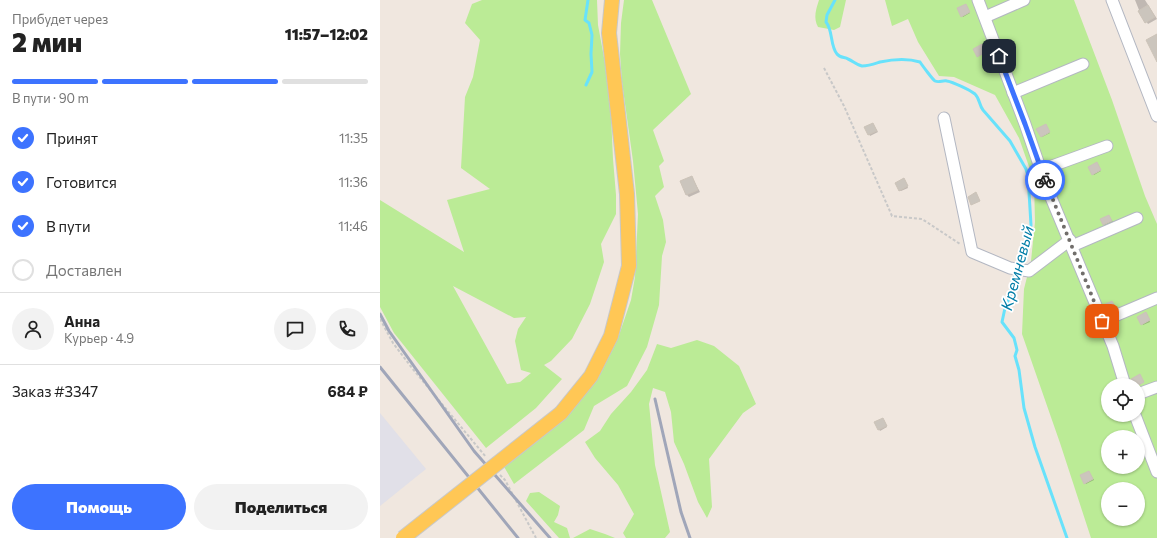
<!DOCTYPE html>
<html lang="ru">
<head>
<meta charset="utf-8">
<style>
  body { margin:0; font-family:Commissioner,sans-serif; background:#f2f2f2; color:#222; height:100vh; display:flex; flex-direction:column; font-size:15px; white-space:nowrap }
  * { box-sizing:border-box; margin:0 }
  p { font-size:13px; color:#767676 }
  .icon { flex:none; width:22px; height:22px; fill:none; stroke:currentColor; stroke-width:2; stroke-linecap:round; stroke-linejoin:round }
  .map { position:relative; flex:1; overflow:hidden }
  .sheet { display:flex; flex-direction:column; background:#fff; width:380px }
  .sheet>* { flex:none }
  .controls { position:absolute; left:721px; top:378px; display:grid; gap:8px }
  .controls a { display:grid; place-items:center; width:44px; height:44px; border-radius:50%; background:#fff; box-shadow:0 1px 3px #0004; font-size:20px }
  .pin { position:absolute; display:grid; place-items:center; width:34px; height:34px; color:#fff; margin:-17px; border-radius:8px; box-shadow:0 2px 6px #0006 }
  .courier { position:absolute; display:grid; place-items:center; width:40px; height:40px; margin:-20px; border:3px solid #3d73ff; border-radius:50%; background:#fff; color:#222; box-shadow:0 1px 5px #0007 }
  .summary em { font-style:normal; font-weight:800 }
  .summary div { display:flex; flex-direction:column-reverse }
  .summary { display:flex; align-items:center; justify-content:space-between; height:68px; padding:0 12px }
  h1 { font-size:26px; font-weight:800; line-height:30px }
  .bar { display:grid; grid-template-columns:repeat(4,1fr); gap:6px 4px; align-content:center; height:48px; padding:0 12px }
  .bar i { height:5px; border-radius:3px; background:#e0e0e0 }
  .bar .on { background:#3d73ff }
  .bar p { grid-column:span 4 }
  .line { display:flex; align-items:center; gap:10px; padding:0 12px; border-top:1px solid #e0e0e0 }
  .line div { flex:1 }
  .round { display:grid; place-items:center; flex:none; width:42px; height:42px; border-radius:21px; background:#f2f2f2 }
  ol { padding:0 12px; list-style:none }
  li { display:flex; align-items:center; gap:12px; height:44px }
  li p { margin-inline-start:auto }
  li .icon { padding:4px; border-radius:50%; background:#3d73ff; color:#fff; stroke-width:4 }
  li:last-child { color:#767676 }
  li i { width:22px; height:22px; border:2px solid #e0e0e0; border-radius:50% }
  .primary-button { display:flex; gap:8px; margin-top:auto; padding:8px 12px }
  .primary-button a { flex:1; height:46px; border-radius:24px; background:#3d73ff; color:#fff; font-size:16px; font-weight:800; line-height:46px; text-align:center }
  .primary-button a+a { background:#f2f2f2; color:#222 }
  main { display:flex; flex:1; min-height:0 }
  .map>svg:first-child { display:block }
  .industrial { fill:#e1e0e8 }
  .green { fill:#bbeb96; fill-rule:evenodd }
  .shadow { fill:#0003 }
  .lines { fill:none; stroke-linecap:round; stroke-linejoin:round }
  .stream { stroke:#68e2fb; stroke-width:3 }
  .building { fill:#cbc5bd; stroke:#ccc3b8 }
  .minor-casing { stroke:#b3b7c2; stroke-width:13 }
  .major-casing { stroke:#c8c8c8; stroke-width:16 }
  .path { stroke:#c8c8c8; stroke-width:2; stroke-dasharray:3 2; stroke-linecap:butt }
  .minor { stroke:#fff; stroke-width:11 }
  .major { stroke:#ffc755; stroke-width:14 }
  .rail { stroke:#a0a6b9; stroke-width:3 }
  .major-bridge-casing { stroke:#c8c8c8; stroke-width:16; stroke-linecap:butt }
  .major-bridge { stroke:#ffc755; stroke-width:14 }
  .done { stroke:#716e6b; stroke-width:4; stroke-dasharray:0 7.2 }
  .route { stroke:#3d73ff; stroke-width:5 }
  .labels { text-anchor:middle; stroke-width:3.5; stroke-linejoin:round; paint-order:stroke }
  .water-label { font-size:16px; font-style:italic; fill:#017da7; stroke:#fff }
</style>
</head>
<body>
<main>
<section class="sheet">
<div class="summary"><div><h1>2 мин</h1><p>Прибудет через</p></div><em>11:57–12:02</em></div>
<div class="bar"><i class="on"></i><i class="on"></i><i class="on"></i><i></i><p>В пути · 90 m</p></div>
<ol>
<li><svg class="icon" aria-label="check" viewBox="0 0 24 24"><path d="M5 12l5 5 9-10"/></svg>Принят<p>11:35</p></li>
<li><svg class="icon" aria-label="check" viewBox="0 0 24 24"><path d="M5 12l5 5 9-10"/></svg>Готовится<p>11:36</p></li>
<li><svg class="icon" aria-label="check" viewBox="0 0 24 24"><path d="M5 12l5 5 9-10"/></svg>В пути<p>11:46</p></li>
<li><i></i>Доставлен</li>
</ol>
<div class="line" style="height:72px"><a class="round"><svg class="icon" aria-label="person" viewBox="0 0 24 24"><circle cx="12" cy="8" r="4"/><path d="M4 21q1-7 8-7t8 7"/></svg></a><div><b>Анна</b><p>Курьер · 4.9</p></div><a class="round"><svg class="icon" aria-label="chat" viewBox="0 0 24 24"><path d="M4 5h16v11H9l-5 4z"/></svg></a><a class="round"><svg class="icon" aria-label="phone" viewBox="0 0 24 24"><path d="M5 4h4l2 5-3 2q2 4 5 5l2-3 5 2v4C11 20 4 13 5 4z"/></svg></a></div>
<div class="line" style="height:52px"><div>Заказ #3347</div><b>684 ₽</b></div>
<div class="primary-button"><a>Помощь</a><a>Поделиться</a></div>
</section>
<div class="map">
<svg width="777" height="538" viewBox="0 0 777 538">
  <rect width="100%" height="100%" fill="#f0e7df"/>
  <path class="industrial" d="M0,413L46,469L0,506Z"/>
  <g class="green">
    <path d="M102,0H217L218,25L225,63L231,116L233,159L236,195V214L221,244L224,262L210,304L192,339L171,361L164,365L182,379L156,408L106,448L14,333L0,307V200L84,252L67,200L110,189L81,168L85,97L93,77L100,40L85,23L92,4ZM73,286L134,318L146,317L138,329L135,341L141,370L151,373L140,382L127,384Z"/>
    <path d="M244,0H272L311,94L273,130L284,161L279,166L284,187L275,196L283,220L286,242L282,256L279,305L267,347L247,386L214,406L204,430L134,484L123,465L226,361L238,338L251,300L255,277L258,214L253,161L242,82L240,54L241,23Z"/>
    <path d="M439,0H466L460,27L454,30L438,27C433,18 436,9 439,0Z"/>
    <path d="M505,0H694L732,100L765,196L777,224V538H711L680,443L642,334L644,289L651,261L655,222L654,181L639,138L615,95L574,77L559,76L538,42L528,19L512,26ZM728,385H758V415H728ZM728,437H758V467H728ZM728,489H758V519H728Z"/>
    <path d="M317,340L334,346L359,366L376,404L363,413L329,459L332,507L327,518L318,502L304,464L294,442L291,412L285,392L273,388L269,404L275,465L290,532L285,538H246L243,533L254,514L238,485L215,458L205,442L220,431L231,414L251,392L267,370L277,344L291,348Z"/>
    <path d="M159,492L180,506L178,515L174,522L187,528L190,538H179L146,501L150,493Z"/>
    <path d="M210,529L225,534L235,538H193Z"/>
  </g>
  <g class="shadow">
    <path d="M755,0H765L777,19L768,24L759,10Z"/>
    <path d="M587,6L590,13L583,17L582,16Z"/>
    <path d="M493,124L498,132L490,136L486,128Z"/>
    <path d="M666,126L670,133L662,137L661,136Z"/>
    <path d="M718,164L721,171L714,175L713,174Z"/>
    <path d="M312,177L320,192L309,197L306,194Z"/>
    <path d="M525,180L528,188L521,191H520Z"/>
    <path d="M729,216L733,222L725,225L724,224Z"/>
    <path d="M767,314L770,322L763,325L759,317Z"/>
    <path d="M504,420L507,427L500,431L495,423Z"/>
    <path d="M709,472L714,480L706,484L705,483Z"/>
  </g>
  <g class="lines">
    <g class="stream">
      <path d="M455,0L447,15L446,22C453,30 450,46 457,54C460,58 465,57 468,59C473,61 477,65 482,66C489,66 494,64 500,62C514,59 527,58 540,62C542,65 553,80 555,81C559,83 563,80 567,81C573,82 590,90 595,94C600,99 599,105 603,110L630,141L646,169L648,176L651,225L647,245L639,266"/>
      <path d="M206,85L212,72L211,54L212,35L209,23L205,20L208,0"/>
      <path d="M637,271L632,282L630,296L625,308L622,322L634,338L637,350L635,356L639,370L644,408L655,447L687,538"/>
    </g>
  </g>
  <g class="building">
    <path d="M586,4L590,12L581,17L577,8Z"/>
    <path d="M768,5L775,17L765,23L758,11Z"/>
    <path d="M777,34V62L766,40Z"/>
    <path d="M602,44L606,52L597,57L593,49Z"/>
    <path d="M493,123L497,131L488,135L484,127Z"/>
    <path d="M666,124L670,132L661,137L656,129Z"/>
    <path d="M717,162L721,170L712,175L708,167Z"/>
    <path d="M312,176L318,190L306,195L300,181Z"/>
    <path d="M524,178L528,186L519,191L515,183Z"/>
    <path d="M596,192L600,201L591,205L588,197Z"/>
    <path d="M729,215L732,221L723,225L720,219Z"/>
    <path d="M732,301L736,308L726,312L723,305Z"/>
    <path d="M766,312L770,320L761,325L757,317Z"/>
    <path d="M760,374L764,382L759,385H754L751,379Z"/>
    <path d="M503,418L507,426L498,430L494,422Z"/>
    <path d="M709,471L713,479L704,484L700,475Z"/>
  </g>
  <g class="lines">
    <g class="minor-casing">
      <g id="minor">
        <path d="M598,0L645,124L667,188L733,346L745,385"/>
        <path d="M732,0L777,116"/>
        <path d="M605,17L644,0"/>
        <path d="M633,93L703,64"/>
        <path d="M564,118L592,252L630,268L649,271L690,240"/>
        <path d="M661,170L727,146"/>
        <path d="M692,246L757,218"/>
        <path d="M723,321L777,298"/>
        <path d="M758,394L777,387"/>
        <path d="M755,415L777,472"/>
      </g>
    </g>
    <g class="major-casing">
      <path id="major" d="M181,413L211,376L231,336L249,266L247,194L229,33L232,0"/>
    </g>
    <g class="path">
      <path d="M444,68L464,106L512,216L542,219L580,244"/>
      <path d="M0,319L13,343L32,368L106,457"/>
      <path d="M120,475L125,480L156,538"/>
    </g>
    <use href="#minor" class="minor"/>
    <use href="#major" class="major"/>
    <g class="rail">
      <path d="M0,314L9,331L94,451L170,538"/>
      <path d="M0,367L138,538"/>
      <path d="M275,399L301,512L310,538"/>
    </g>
    <g class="major-bridge-casing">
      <path id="major-bridge" d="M23,538L181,413"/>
    </g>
    <use href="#major-bridge" class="major-bridge"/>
  </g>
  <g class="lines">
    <path class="done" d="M665,180L722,321"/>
    <path class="route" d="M619,56L645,124L665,180"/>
  </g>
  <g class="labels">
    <g class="water-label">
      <text transform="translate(637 268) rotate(-75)" y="6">Кремневый</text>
    </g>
  </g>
</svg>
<div class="controls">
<a><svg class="icon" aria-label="locate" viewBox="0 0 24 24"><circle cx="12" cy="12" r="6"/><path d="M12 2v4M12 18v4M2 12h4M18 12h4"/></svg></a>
<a>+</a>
<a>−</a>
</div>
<div class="pin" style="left:722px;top:321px;background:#ea580c"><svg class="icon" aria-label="bag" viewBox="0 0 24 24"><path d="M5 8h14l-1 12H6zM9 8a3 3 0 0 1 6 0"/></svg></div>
<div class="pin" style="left:619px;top:56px;background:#1f2937"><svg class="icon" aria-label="home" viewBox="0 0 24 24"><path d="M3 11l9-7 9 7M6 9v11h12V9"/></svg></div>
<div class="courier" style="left:665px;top:180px"><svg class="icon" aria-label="bike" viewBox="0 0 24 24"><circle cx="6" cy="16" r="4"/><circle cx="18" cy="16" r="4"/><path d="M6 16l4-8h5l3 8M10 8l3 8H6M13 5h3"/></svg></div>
</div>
</main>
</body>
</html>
